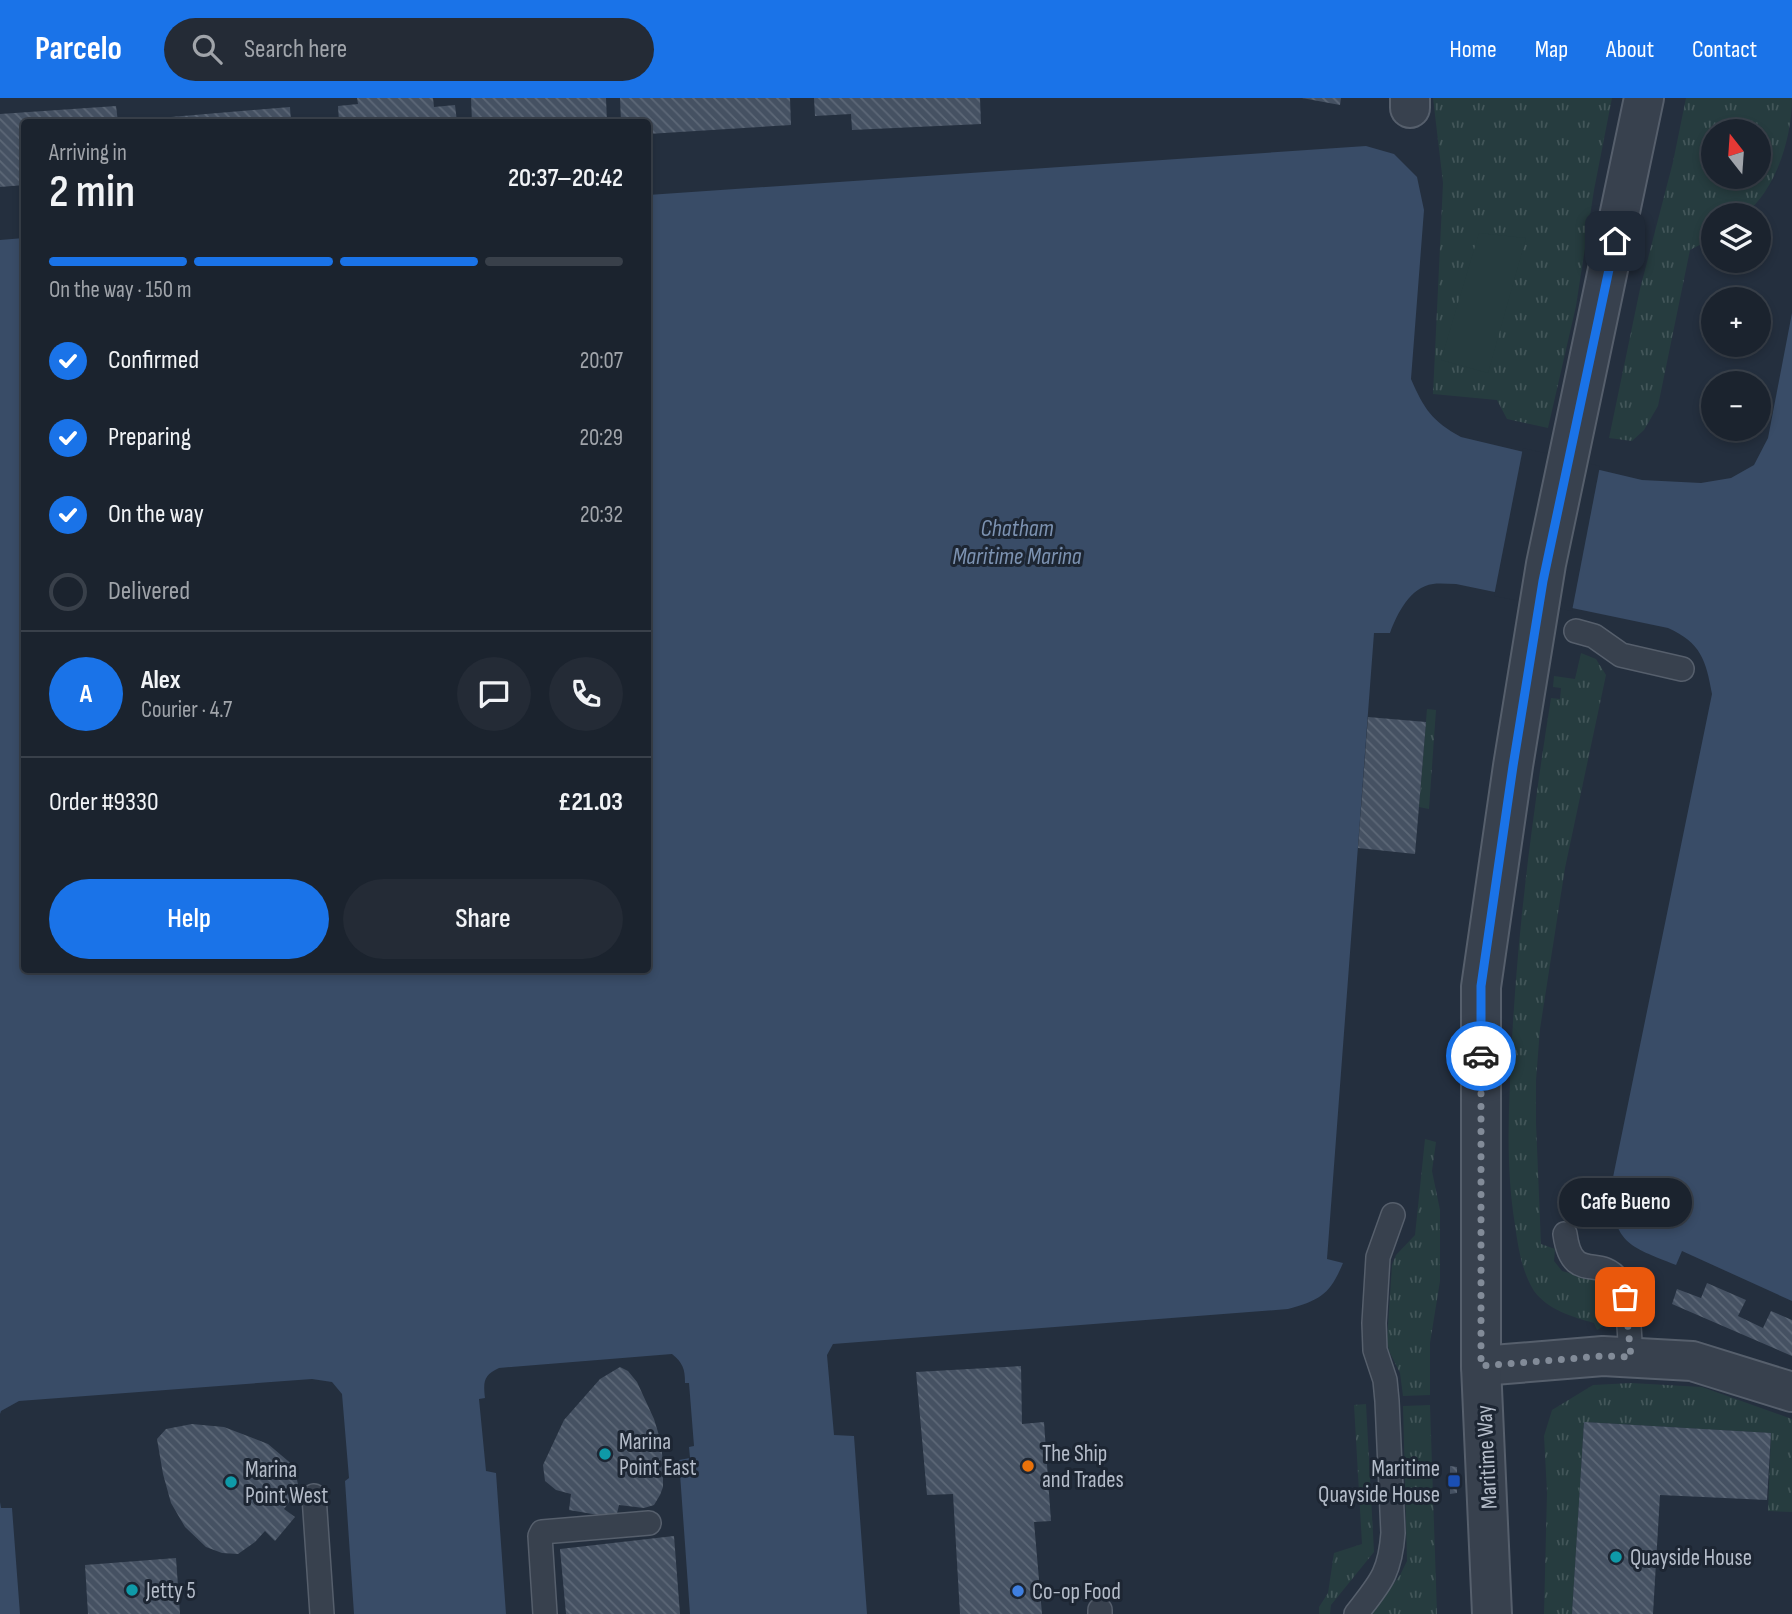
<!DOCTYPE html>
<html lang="en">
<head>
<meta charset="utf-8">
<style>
  body { margin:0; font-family:"Sofia Sans Condensed",sans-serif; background:#242b36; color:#f1f3f6; height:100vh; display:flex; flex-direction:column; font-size:26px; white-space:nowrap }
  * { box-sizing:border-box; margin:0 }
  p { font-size:23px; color:#a0a4aa }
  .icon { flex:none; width:38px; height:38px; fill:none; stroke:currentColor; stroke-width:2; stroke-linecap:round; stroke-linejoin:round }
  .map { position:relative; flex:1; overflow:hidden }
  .sheet { position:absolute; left:21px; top:21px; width:630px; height:854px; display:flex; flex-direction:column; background:#1b232e; border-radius:7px; box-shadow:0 4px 10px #0003,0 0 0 2px #39404a }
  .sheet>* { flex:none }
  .needle { width:46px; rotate:343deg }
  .tools { position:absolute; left:1701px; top:21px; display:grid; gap:14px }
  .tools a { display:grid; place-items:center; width:70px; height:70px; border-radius:50%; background:#1b232e; box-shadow:0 4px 10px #0003,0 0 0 2px #39404a; font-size:35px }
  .pin { position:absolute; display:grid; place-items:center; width:60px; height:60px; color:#fff; margin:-30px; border-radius:14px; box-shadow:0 4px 10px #0006 }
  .courier { position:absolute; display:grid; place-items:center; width:70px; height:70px; margin:-35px; border:5px solid #1a73e8; border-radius:50%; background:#fff; color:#222; box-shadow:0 2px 9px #0007 }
  .bubble { position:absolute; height:49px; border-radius:24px; background:#1b232e; box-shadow:0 4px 10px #0003,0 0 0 2px #39404a; font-size:23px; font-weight:600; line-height:49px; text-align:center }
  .headline em { font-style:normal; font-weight:600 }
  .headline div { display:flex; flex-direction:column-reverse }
  .headline { display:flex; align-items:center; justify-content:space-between; height:119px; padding:0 28px }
  h1 { font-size:46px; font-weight:600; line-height:52px }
  .bar { display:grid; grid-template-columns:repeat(4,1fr); gap:10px 7px; align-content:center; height:84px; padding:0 28px }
  .bar i { height:9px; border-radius:5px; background:#39404a }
  .bar .on { background:#1a73e8 }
  .bar p { grid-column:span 4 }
  .line { display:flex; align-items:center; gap:18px; padding:0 28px; border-top:2px solid #39404a }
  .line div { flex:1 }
  .round { display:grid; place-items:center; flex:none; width:74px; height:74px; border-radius:37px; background:#242b36 }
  ol { padding:0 28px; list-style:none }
  li { display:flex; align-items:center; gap:21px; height:77px }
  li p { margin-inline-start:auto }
  li .icon { padding:7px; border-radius:50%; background:#1a73e8; color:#fff; stroke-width:4 }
  li:last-child { color:#a0a4aa }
  li i { width:38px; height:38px; border:4px solid #39404a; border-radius:50% }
  .action { display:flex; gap:14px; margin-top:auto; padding:14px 28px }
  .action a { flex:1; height:80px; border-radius:42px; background:#1a73e8; color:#fff; font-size:28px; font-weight:600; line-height:80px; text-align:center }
  .action a+a { background:#242b36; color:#f1f3f6 }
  header { display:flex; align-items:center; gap:42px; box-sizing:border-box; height:98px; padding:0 35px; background:#1a73e8; color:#fff }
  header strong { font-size:33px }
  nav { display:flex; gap:38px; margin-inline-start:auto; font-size:24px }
  .search { width:490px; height:63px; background:#242b36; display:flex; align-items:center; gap:18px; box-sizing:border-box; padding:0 24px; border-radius:38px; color:#a0a4aa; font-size:26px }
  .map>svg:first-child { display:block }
  .grass { fill:url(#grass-tufts); fill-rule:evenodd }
  .pitch { fill:#263c3f }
  .water { fill:#394c67 }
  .pier { fill:#242f3e }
  .building { fill:url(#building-back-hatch) }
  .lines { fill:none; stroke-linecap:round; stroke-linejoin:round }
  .service-casing { stroke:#565f6c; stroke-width:26 }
  .minor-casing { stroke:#565f6c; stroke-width:42 }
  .service { stroke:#38414e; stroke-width:23 }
  .minor { stroke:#38414e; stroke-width:38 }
  .done { stroke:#828b98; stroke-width:7; stroke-dasharray:0 12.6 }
  .route { stroke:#1a73e8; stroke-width:9 }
  .culture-dot { fill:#0f9aa8; stroke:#1d2633; stroke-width:2.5 }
  .food-dot { fill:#e8710a; stroke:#1d2633; stroke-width:2.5 }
  .transit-dot { fill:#1a4fb4; stroke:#1d2633; stroke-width:2.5 }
  .shop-dot { fill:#3f7fe0; stroke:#1d2633; stroke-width:2.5 }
  .labels { text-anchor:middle; stroke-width:6; stroke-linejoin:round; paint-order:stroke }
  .poi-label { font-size:23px; fill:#b4bcc9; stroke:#1d2633; text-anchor:start }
  .street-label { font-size:23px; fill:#b4bcc9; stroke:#1d2633 }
  .water-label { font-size:24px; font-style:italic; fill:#7c92b1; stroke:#1d2633 }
</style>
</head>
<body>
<header>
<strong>Parcelo</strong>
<div class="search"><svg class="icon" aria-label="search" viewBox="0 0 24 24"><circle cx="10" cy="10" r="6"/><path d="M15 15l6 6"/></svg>Search here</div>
<nav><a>Home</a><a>Map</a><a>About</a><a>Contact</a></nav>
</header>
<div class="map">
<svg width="1792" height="1516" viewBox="0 0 1792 1516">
  <defs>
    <pattern id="grass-tufts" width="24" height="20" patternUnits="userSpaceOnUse" patternTransform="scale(1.75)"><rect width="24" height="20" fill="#263c3f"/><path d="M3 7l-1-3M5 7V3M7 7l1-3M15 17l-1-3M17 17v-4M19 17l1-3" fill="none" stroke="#435659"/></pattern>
    <pattern id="building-back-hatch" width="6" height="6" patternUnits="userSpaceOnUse" patternTransform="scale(1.75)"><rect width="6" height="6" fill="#455162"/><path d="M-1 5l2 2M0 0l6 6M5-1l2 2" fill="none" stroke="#5d6877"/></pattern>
  </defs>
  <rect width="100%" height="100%" fill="#242f3e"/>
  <g class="grass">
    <path d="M1433,0H1612L1594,92L1576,208L1548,330L1507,321L1497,302L1433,296L1443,85Z"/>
    <path d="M1686,0H1792C1792,41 1776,91 1744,117H1713V140L1690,152L1658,308L1644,332L1632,343L1609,340L1640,191L1673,64ZM1759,33V79H1713V33Z"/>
    <path d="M1581,555L1596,561L1606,577L1565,770L1540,931L1536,982V1025L1541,1146L1555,1151L1554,1163L1562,1173L1600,1183L1612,1194C1617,1212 1614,1223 1597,1232L1594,1225C1573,1219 1548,1212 1534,1193C1522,1174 1518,1149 1515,1127C1505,1066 1509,1004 1512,942C1518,827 1533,714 1551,600L1560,601L1561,590L1553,589L1554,578L1575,581Z"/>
    <path d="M1427,611L1436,612L1429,711L1419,709Z"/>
    <path d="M1425,1041L1436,1044L1432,1073L1440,1112V1183L1430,1245V1297L1403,1298L1400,1275L1389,1253L1387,1243L1392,1167L1396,1157L1415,1137Z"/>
    <path d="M1631,1285L1702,1289L1792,1321V1414L1768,1413L1771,1335L1584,1324L1572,1516H1544L1547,1394L1544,1338L1552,1312L1593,1287Z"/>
    <path d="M1366,1306L1374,1454L1331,1507L1330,1516H1319V1509L1328,1495L1334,1455L1362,1446L1354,1307Z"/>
    <path d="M1430,1307L1437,1516H1372L1400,1477L1407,1463L1403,1308Z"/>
  </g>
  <path class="pitch" d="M1479,135L1526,140L1488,275L1441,262Z"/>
  <g class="water">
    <path d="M1366,48L1394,56L1417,79L1424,112L1411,281C1424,311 1432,323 1461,339L1642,382L1701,385L1731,380L1754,367L1768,340L1792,215V1203L1682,1153L1676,1167C1628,1148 1613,1145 1611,1089L1712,596C1706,562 1701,545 1668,530L1456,486C1448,486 1440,485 1433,486C1410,489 1397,516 1390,535H1374L1327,1161L1343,1165C1330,1196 1321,1202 1288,1211L833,1246L827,1257L834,1337L854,1338L867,1516H690L679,1362L690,1360L689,1349L694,1348L689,1285H685C685,1271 683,1265 672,1256L499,1270C484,1277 483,1283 485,1300L479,1301L486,1373L496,1375L506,1516H354L345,1383L349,1380L342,1296L332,1284L312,1281L19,1303L1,1313L0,1316V142L24,140V872H648V97Z"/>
    <path d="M0,1404L1,1410H12L20,1516H0Z"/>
  </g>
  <path class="pier" d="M1523,350L1600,368L1572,513L1494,498Z"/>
  <g class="building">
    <path d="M357,0H433L434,9L455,7L457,24H339L338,8L358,6Z"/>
    <path d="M471,0H606L607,24H472Z"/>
    <path d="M620,0H790L791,27L648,36V24H621Z"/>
    <path d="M814,0H980L981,26L852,32L851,16L815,18Z"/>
    <path d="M1302,0H1341L1340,7Z"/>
    <path d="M116,8L118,24H24V87L0,89V16Z"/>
    <path d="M290,9L291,24H124V23Z"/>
    <path d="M1368,619L1426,624L1415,756L1358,750Z"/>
    <path d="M1707,1185L1746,1202L1738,1218L1763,1230L1771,1213L1792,1222V1258L1672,1206L1677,1191L1701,1200Z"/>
    <path d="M1021,1268L1022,1326L1044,1324L1051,1423L1034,1424L1042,1516H960L953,1396L927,1397L916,1274Z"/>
    <path d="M620,1269L628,1273L637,1284L654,1321L661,1344L663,1367V1389L660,1397L654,1407L644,1410L619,1407L616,1420L569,1412L571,1396L556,1392L545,1383L543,1367L564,1322L600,1281Z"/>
    <path d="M1584,1324L1771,1335L1767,1402L1660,1397L1653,1516H1572Z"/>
    <path d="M192,1326L224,1329L268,1346L294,1368L299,1391L284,1411L295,1419L275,1443L265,1433L255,1444L238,1456L222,1455L206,1449L185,1429L171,1405L163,1376L157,1341L166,1331Z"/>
    <path d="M1450,1368L1457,1369V1395L1450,1396Z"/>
    <path d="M674,1438L680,1516H566L560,1451Z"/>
    <path d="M176,1460L180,1516H88L85,1467Z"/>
  </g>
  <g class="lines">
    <g class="service-casing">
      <g id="service">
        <path d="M1576,533L1594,538L1621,557L1682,571"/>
        <path d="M1565,1136C1572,1187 1600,1156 1618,1182C1630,1199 1629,1238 1631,1259"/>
        <path d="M314,1398L322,1516"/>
        <path d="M1100,1512V1516"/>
        <path d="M545,1516L540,1438L542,1434L649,1425"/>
        <path d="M1356,1516C1380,1485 1390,1476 1393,1435L1387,1303L1385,1282L1375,1252L1374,1225L1378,1159L1393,1117"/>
      </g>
    </g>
    <g class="minor-casing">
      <g id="minor">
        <path d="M1410,10V0"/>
        <path d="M1481,1268L1603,1258L1692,1263L1792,1294"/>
        <path d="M1492,1516L1481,1268V889L1513,668L1546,466L1644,0"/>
      </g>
    </g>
    <use href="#service" class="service"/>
    <use href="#minor" class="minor"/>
  </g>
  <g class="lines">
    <path class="done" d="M1481,958V1268L1603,1258L1631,1259L1625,1199"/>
    <path class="route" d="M1481,958V888L1513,668L1543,483L1615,143"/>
  </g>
  <g class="culture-dot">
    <circle cx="605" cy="1356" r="7"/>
    <circle cx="231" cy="1384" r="7"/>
    <circle cx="1616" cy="1459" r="7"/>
    <circle cx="132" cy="1492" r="7"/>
  </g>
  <circle class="food-dot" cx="1028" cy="1368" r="7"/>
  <rect class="transit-dot" x="1447" y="1376" width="14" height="14" rx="3.5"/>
  <circle class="shop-dot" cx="1018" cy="1493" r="7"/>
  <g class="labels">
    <g class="poi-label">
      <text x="619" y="1351">Marina<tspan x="619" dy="26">Point East</tspan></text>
      <text x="1042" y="1363">The Ship<tspan x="1042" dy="26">and Trades</tspan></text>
      <text x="1440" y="1378" text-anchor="end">Maritime<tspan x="1440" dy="26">Quayside House</tspan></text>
      <text x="245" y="1379">Marina<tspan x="245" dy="26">Point West</tspan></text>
      <text x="1630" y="1467">Quayside House</text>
      <text x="146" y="1500">Jetty 5</text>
      <text x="1032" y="1501">Co-op Food</text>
    </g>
    <g class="street-label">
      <text transform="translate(1486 1359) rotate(-93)" y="8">Maritime Way</text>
    </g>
    <g class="water-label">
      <text x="1017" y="438">Chatham<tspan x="1017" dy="28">Maritime Marina</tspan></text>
    </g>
  </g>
</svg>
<div class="tools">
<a><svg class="needle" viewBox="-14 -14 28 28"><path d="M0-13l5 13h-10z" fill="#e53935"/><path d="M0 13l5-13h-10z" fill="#a0a4aa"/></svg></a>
<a><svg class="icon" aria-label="layers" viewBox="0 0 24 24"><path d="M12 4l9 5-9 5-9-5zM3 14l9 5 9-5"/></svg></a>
<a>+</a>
<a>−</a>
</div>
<div class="pin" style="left:1625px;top:1199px;background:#ea580c"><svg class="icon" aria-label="bag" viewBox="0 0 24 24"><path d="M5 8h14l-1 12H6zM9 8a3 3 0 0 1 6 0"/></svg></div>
<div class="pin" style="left:1615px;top:143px;background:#1f2937"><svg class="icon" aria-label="home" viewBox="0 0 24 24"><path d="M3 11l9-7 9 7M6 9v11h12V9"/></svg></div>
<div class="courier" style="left:1481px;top:958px"><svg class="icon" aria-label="car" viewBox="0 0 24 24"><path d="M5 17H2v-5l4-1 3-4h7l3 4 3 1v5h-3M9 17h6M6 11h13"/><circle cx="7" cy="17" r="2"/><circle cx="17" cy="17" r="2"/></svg></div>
<div class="bubble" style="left:1559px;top:1080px;width:133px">Cafe Bueno</div>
<section class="sheet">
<div class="headline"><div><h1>2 min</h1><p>Arriving in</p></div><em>20:37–20:42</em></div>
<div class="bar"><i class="on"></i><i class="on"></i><i class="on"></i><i></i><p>On the way · 150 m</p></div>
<ol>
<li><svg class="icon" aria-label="check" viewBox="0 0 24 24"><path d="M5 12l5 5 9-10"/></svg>Confirmed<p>20:07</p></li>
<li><svg class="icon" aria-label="check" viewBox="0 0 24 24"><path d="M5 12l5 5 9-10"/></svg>Preparing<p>20:29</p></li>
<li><svg class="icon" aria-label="check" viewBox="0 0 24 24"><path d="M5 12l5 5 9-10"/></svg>On the way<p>20:32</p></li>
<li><i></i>Delivered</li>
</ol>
<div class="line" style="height:126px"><b class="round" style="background:#1a73e8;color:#fff">A</b><div><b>Alex</b><p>Courier · 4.7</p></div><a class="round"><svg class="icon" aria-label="chat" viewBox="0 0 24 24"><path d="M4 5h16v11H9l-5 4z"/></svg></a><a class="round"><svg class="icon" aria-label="phone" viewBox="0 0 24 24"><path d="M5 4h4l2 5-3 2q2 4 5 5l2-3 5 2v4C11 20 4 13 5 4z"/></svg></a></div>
<div class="line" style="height:91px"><div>Order #9330</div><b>£21.03</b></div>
<div class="action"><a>Help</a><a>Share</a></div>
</section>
</div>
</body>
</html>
